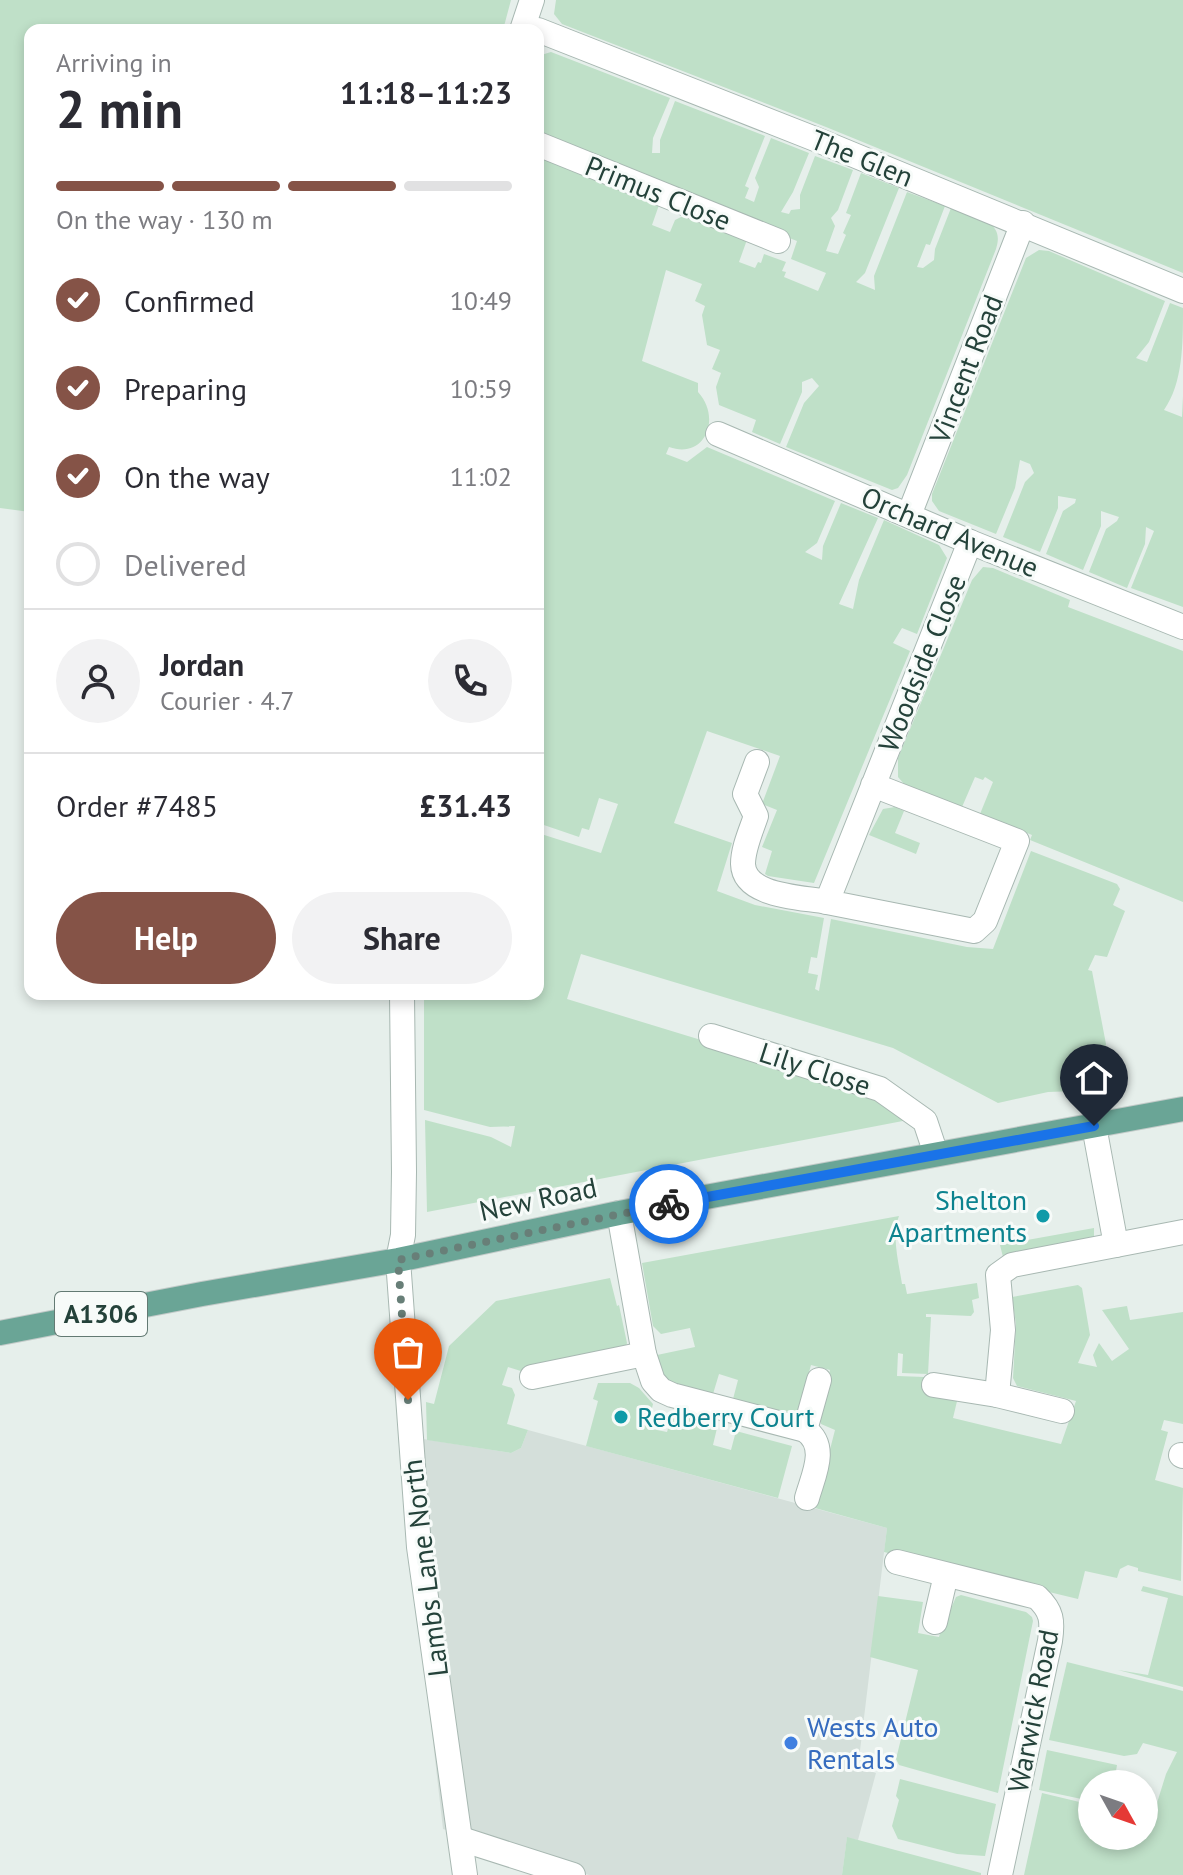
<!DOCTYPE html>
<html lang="en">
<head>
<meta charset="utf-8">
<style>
  body { margin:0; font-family:"PT Sans",sans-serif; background:#f2f2f3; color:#2b2b33; height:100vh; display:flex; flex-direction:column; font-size:30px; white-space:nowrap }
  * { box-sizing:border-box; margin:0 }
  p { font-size:26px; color:#7c7c81 }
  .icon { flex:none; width:44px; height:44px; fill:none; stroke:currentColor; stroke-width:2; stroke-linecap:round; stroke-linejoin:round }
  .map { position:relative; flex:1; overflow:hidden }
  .details { position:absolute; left:24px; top:24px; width:520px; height:976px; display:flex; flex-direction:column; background:#fff; border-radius:16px; box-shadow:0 4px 12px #0003 }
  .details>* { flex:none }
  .needle { width:52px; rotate:130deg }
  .controls { position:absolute; left:1078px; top:1770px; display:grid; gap:16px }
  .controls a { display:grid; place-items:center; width:80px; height:80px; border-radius:50%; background:#fff; box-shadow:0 4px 12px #0003; font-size:40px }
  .pin { position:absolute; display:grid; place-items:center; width:68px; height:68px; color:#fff; margin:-82px -34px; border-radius:50% 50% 50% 0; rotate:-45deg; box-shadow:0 0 8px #0007 }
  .pin .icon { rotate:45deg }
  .courier { position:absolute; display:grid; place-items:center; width:80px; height:80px; margin:-40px; border:6px solid #1a73e8; border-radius:50%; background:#fff; color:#222; box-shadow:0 2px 10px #0007 }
  .summary em { font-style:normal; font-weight:700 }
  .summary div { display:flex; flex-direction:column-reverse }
  .summary { display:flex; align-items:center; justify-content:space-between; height:136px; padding:0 32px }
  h1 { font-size:52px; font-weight:700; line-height:60px }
  .bar { display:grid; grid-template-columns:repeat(4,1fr); gap:12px 8px; align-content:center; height:96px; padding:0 32px }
  .bar i { height:10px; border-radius:6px; background:#e1e1e2 }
  .bar .on { background:#855347 }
  .bar p { grid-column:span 4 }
  .line { display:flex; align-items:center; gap:20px; padding:0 32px; border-top:2px solid #e1e1e2 }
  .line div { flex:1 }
  .round { display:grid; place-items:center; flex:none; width:84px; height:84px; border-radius:42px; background:#f2f2f3 }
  ol { padding:0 32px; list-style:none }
  li { display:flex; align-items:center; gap:24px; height:88px }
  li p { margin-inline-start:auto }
  li .icon { padding:8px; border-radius:50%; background:#855347; color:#fff; stroke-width:4 }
  li:last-child { color:#7c7c81 }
  li i { width:44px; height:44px; border:4px solid #e1e1e2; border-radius:50% }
  .primary-button { display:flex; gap:16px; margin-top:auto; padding:16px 32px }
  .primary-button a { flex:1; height:92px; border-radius:48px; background:#855347; color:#fff; font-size:32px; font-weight:700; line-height:92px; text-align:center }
  .primary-button a+a { background:#f2f2f3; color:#2b2b33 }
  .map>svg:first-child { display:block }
  .built { fill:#d4dfda }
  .green { fill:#bfe0c8 }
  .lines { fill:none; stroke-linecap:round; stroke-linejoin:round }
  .minor-casing { stroke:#a8b8b2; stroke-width:26 }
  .primary-casing { stroke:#c2cac8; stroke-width:26 }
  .minor { stroke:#fff; stroke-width:24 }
  .primary { stroke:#6aa596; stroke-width:24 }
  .done { stroke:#687f78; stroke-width:8; stroke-dasharray:0 14.4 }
  .route { stroke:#1a73e8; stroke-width:10 }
  .culture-dot { fill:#0f9aa8; stroke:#f7fbf9; stroke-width:3 }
  .shop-dot { fill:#3f7fe0; stroke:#f7fbf9; stroke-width:3 }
  .labels { text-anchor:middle; stroke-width:6; stroke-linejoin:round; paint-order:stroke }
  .shield { fill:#f7fbf9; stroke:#637a73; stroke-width:2 }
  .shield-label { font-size:26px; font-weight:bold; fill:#24423a }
  .street-label { font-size:28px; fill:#24423a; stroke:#f7fbf9 }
  .culture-label { font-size:28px; fill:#0d838f; stroke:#f7fbf9; text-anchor:end }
  .shop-label { font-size:28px; fill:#366cbe; stroke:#f7fbf9; text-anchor:start }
</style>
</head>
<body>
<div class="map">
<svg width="1183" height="1875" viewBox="0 0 1183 1875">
  <rect width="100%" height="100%" fill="#e6efeb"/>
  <path class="built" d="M528,1430L887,1528L858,1767L876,1773L858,1840L847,1838L842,1875H589L443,1829L398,1435L511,1453L521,1448Z"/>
  <g class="green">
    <path d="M0,0H511L503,30H30V512L0,508Z"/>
    <path d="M556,0H1183V273L826,127L562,24L554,14Z"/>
    <path d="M551,52L670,98L653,138L652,153H660V140L675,101L765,136L745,186L749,188L745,198L754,202L759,187L755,178L771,138L809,153L793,192L781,212L789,214L791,210L800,209V195L815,156L853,170L838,210L831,218L835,226L826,251L838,254L846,235L843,233L851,215L846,213L861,173L899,188L865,273L856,282L875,290L874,276L907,192L945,206L930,245L926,244L917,267L923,268L934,260L935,249L951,208L991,224C999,232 999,239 996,249L907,475L898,488L892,490L786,447L804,403L819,386L812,378L802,382V392L780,444L752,432L756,420L719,405L716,387L721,373L712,369L720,350L707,345L702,315L705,306L695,301L702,284L666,270L642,361L698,383V392C722,418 705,460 669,447L666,454L687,462L707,447L835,501L817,543L805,552L822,560L823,546L841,503L878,518L839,604L853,609L859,580L884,520L939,545L947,558L917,634L902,628L893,643L910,651L814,883L768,876L765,874L772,851L762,847L777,810L762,804L780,756L707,731L674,823L732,843L717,891L755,905L824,918L817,958L811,957L808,973L818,975L815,989L819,991L831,919L967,947L993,949L1031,851L1117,884L1120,889L1113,905L1125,911L1107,957L1095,955L1088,970L1092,971L1106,1044L1102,1068L1103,1084L1077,1091L1048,1092L998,1103L893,1048L581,954L567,999L874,1093L908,1120L427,1212L425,1120L491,1137L511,1147L515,1126L490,1127L424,1110V994H538V833L601,853L618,804L599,798L589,830L582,828L579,837L538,823V151L659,205L652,225L670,232L675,220L687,214L748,237L739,262L755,268L758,262L761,263L764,254L786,262L782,271L786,272L784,277L818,291L826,273L791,259L797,241L538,139V56Z"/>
    <path d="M1039,250L1049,251L1165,301L1149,342L1136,358L1147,362L1170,303L1183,308C1183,344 1183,383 1164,410L1182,417L1183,396V607L1131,588L1154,531L1146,527L1145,544L1127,588L1089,572L1106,529L1117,521L1119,517L1101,511V526L1083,570L1046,554L1063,511L1075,503L1076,499L1058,496V508L1040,552L1003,537L1025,482L1034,473L1030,464L1020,460L1015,488L996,534L939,511L932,501V494L1026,258Z"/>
    <path d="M983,567L993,568L1070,600L1068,607L1183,651V902L1030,840L1032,835L980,814L993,782L985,777L983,780L975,777L962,807L904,784L898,777V758L972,580Z"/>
    <path d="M895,807L904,811L895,833L920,843L916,854L869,835L883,809Z"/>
    <path d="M899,1216C891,1235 899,1264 902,1284H905L907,1294L977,1283L979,1298L972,1300L974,1312L971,1316L926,1314V1317H931L928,1374L902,1373L903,1354L898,1353L897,1376L925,1377V1394L958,1397L953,1418L1061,1444L1076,1401L1017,1386L1013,1378L1016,1324L1012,1297L1078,1285L1082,1288L1090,1335L1078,1363L1097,1367L1093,1355L1099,1343L1112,1361L1129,1349L1102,1310L1127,1306L1130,1320L1183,1312V1424L1164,1420L1161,1430L1168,1432L1155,1480L1183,1488L1181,1581L1138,1571V1568L1128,1565L1120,1569L1117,1578L1085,1571L1078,1599L884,1552L887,1528L815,1508L835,1430L821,1424L819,1416L830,1370L811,1365L799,1410L794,1415L733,1399L738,1380L719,1374L713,1394L665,1380L657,1355L695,1347L690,1328L661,1334L653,1326L642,1263Z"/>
    <path d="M1094,1228V1239L1003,1257L1000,1245Z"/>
    <path d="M610,1278L617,1306L619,1305L627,1343L625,1349L524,1372L508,1367L502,1385L512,1388L515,1395L507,1424L528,1430L521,1448L511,1453L427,1440L426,1402L434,1404L449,1346L496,1301Z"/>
    <path d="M598,1383H630L639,1388L653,1404L647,1428L667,1432L673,1412L718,1424L713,1445L731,1450L736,1431L792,1446L778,1498L586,1446L598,1401L593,1399Z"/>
    <path d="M1143,1586L1183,1596V1687L1118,1670L1148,1675L1168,1598L1141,1591Z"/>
    <path d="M961,1595L1026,1612L1032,1617L1033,1621L998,1793L899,1765L896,1759L918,1670L870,1657L878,1596L923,1602L918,1633L939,1637L947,1605L952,1606L956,1597Z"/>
    <path d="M1067,1662L1183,1691V1875H1024L1042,1793L1092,1805V1836H1144V1818L1152,1819L1166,1774L1177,1752L1143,1743L1137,1754L1124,1756L1049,1740Z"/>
    <path d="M1047,1750L1117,1765L1116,1771L1126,1773L1123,1784H1092L1091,1801L1039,1790Z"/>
    <path d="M900,1779L996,1804L985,1856L957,1854L898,1839L892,1826L899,1800L896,1796Z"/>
    <path d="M847,1837L981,1873V1875H842Z"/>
  </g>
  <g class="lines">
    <g class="minor-casing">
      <g id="minor">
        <path d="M522,30L532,0"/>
        <path d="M538,30L815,139L1183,291"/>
        <path d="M538,144L778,241"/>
        <path d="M718,434L970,542L1183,627"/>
        <path d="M909,515L1023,223"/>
        <path d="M757,762L745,794L756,816C751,831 743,848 743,864C744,897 802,897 827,902"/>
        <path d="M873,785L1017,841L985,921L974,931L827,902L970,542"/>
        <path d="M402,994L404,1172L403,1235L398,1260L419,1547L465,1875"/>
        <path d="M711,1036L880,1089L925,1121L936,1154"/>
        <path d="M1094,1126L1116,1245"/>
        <path d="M619,1213L644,1354L653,1381L661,1390L672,1395L805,1430C829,1446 813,1476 807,1498"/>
        <path d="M532,1377L644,1354"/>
        <path d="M934,1385L997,1395"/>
        <path d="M1062,1411L997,1395L1003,1330L998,1275L1012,1265L1183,1232"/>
        <path d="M805,1430L819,1380"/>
        <path d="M1181,1455L1183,1456"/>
        <path d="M897,1562L1037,1597C1052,1611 1053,1621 1050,1641L1000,1875"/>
        <path d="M935,1622L946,1575"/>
        <path d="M461,1839L573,1875"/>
      </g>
    </g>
    <g class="primary-casing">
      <path id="primary" d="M0,1333L202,1294L398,1260L619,1213L1183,1109"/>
    </g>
    <use href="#minor" class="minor"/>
    <use href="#primary" class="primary"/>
  </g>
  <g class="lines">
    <path class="done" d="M408,1400L398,1260L669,1204"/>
    <path class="route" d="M669,1204L1094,1126"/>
  </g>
  <g class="culture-dot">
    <circle cx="1043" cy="1216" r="8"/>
    <circle cx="621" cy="1417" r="8"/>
  </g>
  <circle class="shop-dot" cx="791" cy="1743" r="8"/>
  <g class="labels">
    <rect class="shield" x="55" y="1292" width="92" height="44" rx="6"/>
    <g class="shield-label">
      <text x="101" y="1323">A1306</text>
    </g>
    <g class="street-label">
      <text transform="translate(862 158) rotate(22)" y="10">The Glen</text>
      <text transform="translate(658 193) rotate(22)" y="10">Primus Close</text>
      <text transform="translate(966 369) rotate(-69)" y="10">Vincent Road</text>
      <text transform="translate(950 532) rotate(23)" y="10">Orchard Avenue</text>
      <text transform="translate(922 663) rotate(-68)" y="10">Woodside Close</text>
      <text transform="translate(815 1069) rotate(18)" y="10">Lily Close</text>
      <text transform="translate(538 1199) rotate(-12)" y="10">New Road</text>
      <text transform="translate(425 1568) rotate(-97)" y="10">Lambs Lane North</text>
      <text transform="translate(1033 1711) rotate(-79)" y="10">Warwick Road</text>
    </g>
    <g class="culture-label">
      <text x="1027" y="1210">Shelton<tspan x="1027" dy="32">Apartments</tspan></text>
      <text x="637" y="1427" text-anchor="start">Redberry Court</text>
    </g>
    <g class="shop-label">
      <text x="807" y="1737">Wests Auto<tspan x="807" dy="32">Rentals</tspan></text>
    </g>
  </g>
</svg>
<div class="controls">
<a><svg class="needle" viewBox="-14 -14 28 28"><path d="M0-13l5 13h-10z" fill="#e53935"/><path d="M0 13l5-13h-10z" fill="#7c7c81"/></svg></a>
</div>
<div class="pin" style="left:408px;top:1400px;background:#ea580c"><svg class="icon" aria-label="bag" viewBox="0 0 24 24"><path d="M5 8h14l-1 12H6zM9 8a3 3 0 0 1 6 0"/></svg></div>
<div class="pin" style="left:1094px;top:1126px;background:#1f2937"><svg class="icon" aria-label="home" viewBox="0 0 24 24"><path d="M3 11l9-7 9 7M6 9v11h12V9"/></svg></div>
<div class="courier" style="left:669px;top:1204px"><svg class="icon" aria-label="bike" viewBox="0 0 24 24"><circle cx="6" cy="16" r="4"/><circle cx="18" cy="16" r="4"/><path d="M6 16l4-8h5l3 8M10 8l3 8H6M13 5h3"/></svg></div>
<section class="details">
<div class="summary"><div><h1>2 min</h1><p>Arriving in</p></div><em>11:18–11:23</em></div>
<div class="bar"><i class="on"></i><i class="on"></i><i class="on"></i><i></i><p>On the way · 130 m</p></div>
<ol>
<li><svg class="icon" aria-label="check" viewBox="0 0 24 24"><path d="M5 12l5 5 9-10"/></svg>Confirmed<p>10:49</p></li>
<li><svg class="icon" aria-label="check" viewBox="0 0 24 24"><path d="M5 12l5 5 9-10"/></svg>Preparing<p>10:59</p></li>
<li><svg class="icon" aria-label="check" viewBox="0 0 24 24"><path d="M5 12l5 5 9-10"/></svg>On the way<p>11:02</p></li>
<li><i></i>Delivered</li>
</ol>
<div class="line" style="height:144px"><a class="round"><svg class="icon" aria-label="person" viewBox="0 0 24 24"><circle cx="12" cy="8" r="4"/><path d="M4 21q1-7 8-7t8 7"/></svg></a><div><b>Jordan</b><p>Courier · 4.7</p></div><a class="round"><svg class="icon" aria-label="phone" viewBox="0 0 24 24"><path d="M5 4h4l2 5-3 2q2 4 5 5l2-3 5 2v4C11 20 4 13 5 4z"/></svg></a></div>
<div class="line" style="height:104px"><div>Order #7485</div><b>£31.43</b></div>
<div class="primary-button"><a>Help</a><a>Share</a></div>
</section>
</div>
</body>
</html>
